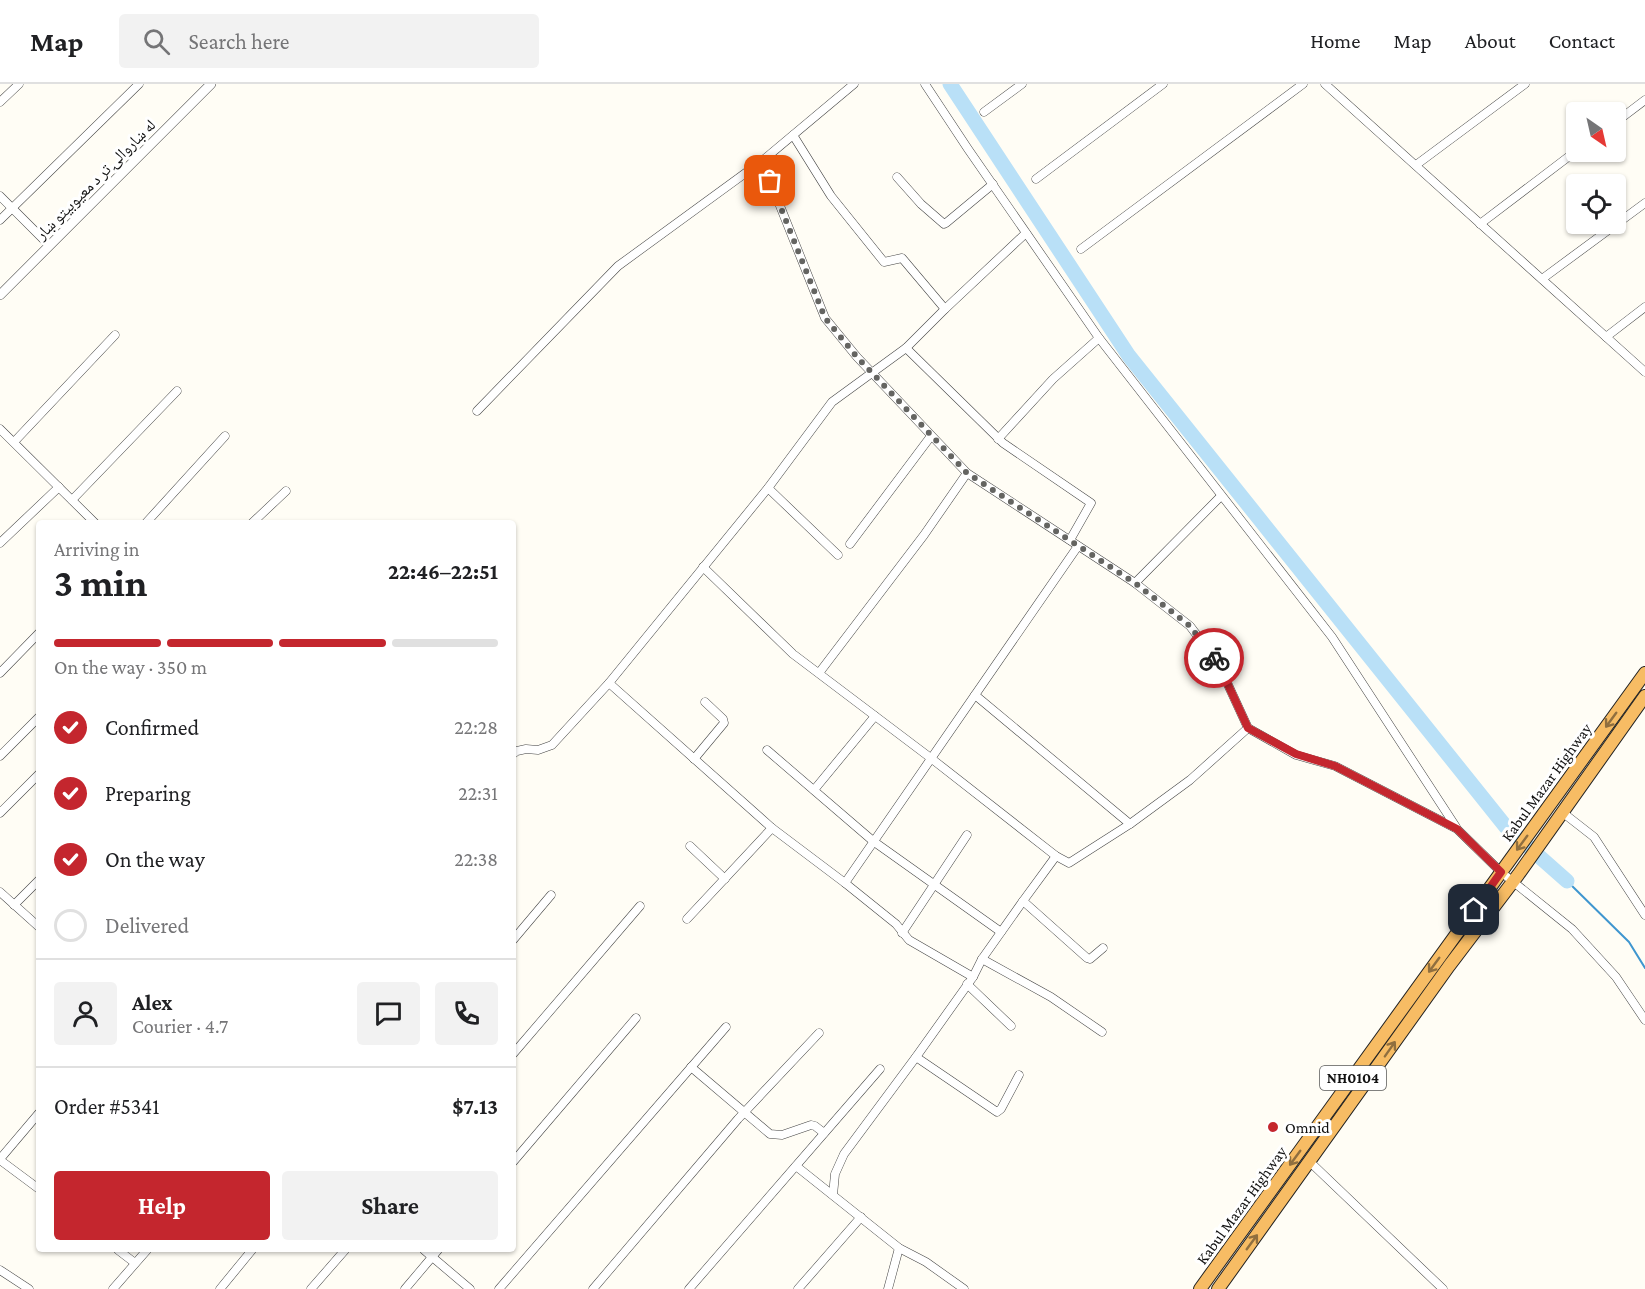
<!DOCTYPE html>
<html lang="en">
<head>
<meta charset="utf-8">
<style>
  body { margin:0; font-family:"Crimson Pro","Noto Naskh Arabic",serif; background:#f2f2f2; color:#202124; height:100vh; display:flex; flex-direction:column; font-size:22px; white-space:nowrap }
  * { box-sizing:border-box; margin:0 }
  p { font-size:20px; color:#757577 }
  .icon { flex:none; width:33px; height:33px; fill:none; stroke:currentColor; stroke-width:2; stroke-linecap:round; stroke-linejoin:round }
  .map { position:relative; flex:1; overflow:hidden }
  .drawer { position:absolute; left:36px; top:436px; width:480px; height:732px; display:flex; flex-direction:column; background:#fff; border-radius:6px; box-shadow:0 2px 4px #0004 }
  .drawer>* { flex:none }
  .needle { width:39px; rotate:146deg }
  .tools { position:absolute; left:1566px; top:18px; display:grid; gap:12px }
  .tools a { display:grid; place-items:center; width:60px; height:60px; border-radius:6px; background:#fff; box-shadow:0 2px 4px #0004; font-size:30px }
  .pin { position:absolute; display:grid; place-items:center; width:51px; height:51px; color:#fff; margin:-26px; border-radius:12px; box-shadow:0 3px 9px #0006 }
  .courier { position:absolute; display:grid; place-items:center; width:60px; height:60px; margin:-30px; border:4px solid #c4262e; border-radius:50%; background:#fff; color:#222; box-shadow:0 2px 8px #0007 }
  .headline em { font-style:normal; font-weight:700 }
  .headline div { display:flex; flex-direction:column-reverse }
  .headline { display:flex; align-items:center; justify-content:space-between; height:102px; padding:0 18px }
  h1 { font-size:39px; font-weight:700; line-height:45px }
  .bar { display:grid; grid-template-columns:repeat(4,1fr); gap:9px 6px; align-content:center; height:72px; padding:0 18px }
  .bar i { height:8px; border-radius:4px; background:#e0e0e0 }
  .bar .on { background:#c4262e }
  .bar p { grid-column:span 4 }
  .line { display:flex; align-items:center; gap:15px; padding:0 18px; border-top:2px solid #e0e0e0 }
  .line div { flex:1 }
  .round { display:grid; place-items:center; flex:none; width:63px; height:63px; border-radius:6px; background:#f2f2f2 }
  ol { padding:0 18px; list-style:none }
  li { display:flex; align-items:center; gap:18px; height:66px }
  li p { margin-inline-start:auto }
  li .icon { padding:6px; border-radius:50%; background:#c4262e; color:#fff; stroke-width:4 }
  li:last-child { color:#757577 }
  li i { width:33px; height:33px; border:3px solid #e0e0e0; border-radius:50% }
  .cta { display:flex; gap:12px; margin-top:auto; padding:12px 18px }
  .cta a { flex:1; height:69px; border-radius:6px; background:#c4262e; color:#fff; font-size:24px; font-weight:700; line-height:69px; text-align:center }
  .cta a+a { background:#f2f2f2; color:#202124 }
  header { display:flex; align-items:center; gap:36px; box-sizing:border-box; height:84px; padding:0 30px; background:#fff; border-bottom:2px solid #e0e0e0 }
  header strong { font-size:28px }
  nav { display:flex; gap:33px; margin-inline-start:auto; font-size:21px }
  .search { width:420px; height:54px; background:#f2f2f2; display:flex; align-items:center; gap:15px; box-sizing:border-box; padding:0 21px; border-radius:6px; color:#757577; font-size:22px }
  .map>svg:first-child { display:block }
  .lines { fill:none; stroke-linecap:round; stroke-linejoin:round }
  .stream { stroke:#3f96cf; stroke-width:2 }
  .river { stroke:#b9e0f7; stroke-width:15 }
  .minor-casing { stroke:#444; stroke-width:9 }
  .tertiary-casing { stroke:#444; stroke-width:10 }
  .trunk-casing { stroke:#222; stroke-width:14 }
  .minor { stroke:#fff; stroke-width:8 }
  .tertiary { stroke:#fff; stroke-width:9 }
  .trunk { stroke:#f7bc64; stroke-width:12 }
  .oneway { stroke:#906f3f }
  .done { stroke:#646461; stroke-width:6; stroke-dasharray:0 10.8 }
  .route { stroke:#c4262e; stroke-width:8 }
  .poi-dot { fill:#c4262e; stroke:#fff; stroke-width:2 }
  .labels { text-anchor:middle; stroke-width:6; stroke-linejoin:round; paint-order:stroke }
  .shield { fill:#fff; stroke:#585858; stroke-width:1.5 }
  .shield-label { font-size:15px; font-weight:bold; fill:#111 }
  .street-label { font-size:16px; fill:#111; stroke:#fff }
  .poi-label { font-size:16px; fill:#111; stroke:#fff; text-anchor:start }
</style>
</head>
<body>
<header>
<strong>Map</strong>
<div class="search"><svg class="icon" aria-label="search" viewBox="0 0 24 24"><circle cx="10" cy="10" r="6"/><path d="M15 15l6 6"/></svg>Search here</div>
<nav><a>Home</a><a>Map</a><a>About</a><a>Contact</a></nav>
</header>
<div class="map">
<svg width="1645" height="1205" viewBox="0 0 1645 1205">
  <rect width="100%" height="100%" fill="#fffdf5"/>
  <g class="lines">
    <path class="stream" d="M1567,797L1629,858L1645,884"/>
    <path class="river" d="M950,0L1129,272L1506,743L1567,797"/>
    <g class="minor-casing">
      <g id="minor">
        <path d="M854,0L762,77L825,234L857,273L967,389L1135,499L1190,542L1218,579L1248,644L1296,671L1335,682L1457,745L1501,788L1572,845L1616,893L1645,936"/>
        <path d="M925,0L968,65L1099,254L1332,553L1456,743"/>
        <path d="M1325,0L1645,288"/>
        <path d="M0,18L19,0"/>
        <path d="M984,28L1022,0"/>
        <path d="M1616,38L1645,16"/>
        <path d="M793,51L831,112L884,178L902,174L945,225"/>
        <path d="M1416,81L1525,0"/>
        <path d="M897,93L921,120L944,140L946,139L993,100"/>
        <path d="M1036,95L1163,0"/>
        <path d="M0,112L49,161"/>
        <path d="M0,136L139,0"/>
        <path d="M1480,140L1576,67"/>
        <path d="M1081,165L1303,0"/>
        <path d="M1542,195L1645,119"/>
        <path d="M1606,253L1645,223"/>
        <path d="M906,264L1003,359L1091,419L1070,456"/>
        <path d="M477,327L618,182L762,77"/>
        <path d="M0,345L96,440"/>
        <path d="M998,355L1053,295L1099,254"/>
        <path d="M14,358L115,251"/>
        <path d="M768,404L838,471"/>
        <path d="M72,416L177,307"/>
        <path d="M145,440L225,352"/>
        <path d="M251,440L286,407"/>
        <path d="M0,459L59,403"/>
        <path d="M850,460L931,352"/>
        <path d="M703,483L793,570L932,675L1056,772L1069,779L1130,740L1190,696L1248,644"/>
        <path d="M1135,499L1221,412"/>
        <path d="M0,589L39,549"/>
        <path d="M819,589L924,451L967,389"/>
        <path d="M609,599L772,744L845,799L896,840L909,856L973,893"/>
        <path d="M975,611L1130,740"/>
        <path d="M767,666L873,757L1001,848"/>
        <path d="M513,670L517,667L526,665L538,666L552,661L609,599L768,404L832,318L906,264L945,225L1026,149"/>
        <path d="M0,672L39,633"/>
        <path d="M694,675L724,639L723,635L705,618"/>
        <path d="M814,706L875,632"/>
        <path d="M1562,728L1594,753L1645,831"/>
        <path d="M0,729L39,690"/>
        <path d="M690,762L725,795"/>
        <path d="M845,799L1078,462"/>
        <path d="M0,808L39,843"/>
        <path d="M1023,817L1087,874L1090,875L1103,864"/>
        <path d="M14,821L39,796"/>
        <path d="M687,835L772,744"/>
        <path d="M902,849L967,751"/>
        <path d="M513,856L551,811"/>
        <path d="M982,875L1051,913L1102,948"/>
        <path d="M967,900L1011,942"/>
        <path d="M513,970L640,822"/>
        <path d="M916,973L997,1028L1001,1025L1019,991"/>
        <path d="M691,983L770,1050L782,1051L811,1041L815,1042L824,1049"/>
        <path d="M0,1075L39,1029"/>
        <path d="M0,1076L39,1105"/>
        <path d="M513,1078L636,934"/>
        <path d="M1310,1078L1443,1205"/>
        <path d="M796,1082L899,1164L926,1178L964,1205"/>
        <path d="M833,1111L835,1090L844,1070L916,973L973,893L982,875L1023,817L1056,772"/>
        <path d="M118,1166L135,1179"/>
        <path d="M424,1166L470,1205"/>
        <path d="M0,1186L29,1205"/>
        <path d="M113,1205L147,1166"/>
        <path d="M220,1205L252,1166"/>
        <path d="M311,1205L345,1166"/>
        <path d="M405,1205L438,1166"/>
        <path d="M499,1205L726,943"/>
        <path d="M593,1205L738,1035L819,949"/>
        <path d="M689,1205L880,985"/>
        <path d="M798,1205L861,1133"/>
        <path d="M888,1205L899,1164"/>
      </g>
    </g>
    <g class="tertiary-casing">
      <path id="tertiary" d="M0,211L211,0"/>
    </g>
    <g class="trunk-casing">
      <g id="trunk">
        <path d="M1200,1205L1645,589"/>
        <path d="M1218,1205L1449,882L1518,791L1645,612"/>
      </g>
    </g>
    <use href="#minor" class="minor"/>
    <use href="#tertiary" class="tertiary"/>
    <use href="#trunk" class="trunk"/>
  </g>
  <defs><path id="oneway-shaft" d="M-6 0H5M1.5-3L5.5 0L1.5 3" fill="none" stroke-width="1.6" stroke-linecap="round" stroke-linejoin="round" transform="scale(1.5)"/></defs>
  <g class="oneway">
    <use href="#oneway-shaft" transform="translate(1611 636) rotate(126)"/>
    <use href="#oneway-shaft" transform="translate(1522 759) rotate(126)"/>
    <use href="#oneway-shaft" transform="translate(1434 881) rotate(126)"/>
    <use href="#oneway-shaft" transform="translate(1390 965) rotate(-55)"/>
    <use href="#oneway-shaft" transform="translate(1295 1074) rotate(126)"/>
    <use href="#oneway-shaft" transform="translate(1252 1158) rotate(-54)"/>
  </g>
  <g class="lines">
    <path class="done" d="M770,97L825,234L857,273L967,389L1135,499L1190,542L1214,574"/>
    <path class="route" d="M1214,574L1218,579L1248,644L1296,670L1335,682L1457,745L1501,788L1474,826"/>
  </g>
  <circle class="poi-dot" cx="1273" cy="1043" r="6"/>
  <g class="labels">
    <rect class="shield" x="1320" y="982" width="66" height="24" rx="4.5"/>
    <g class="shield-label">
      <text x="1353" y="999">NH0104</text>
    </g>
    <g class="street-label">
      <text transform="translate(95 95) rotate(-45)" y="6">له ښاروالۍ تر د معیوبیتو ښار</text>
      <text transform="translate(1546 698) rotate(-54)" y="6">Kabul Mazar Highway</text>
      <text transform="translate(1241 1121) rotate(-54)" y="6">Kabul Mazar Highway</text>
    </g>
    <g class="poi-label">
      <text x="1285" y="1049">Omnid</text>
    </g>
  </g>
</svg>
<div class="tools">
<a><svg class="needle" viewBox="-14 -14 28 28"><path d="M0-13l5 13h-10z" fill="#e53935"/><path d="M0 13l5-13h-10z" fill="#757577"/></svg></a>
<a><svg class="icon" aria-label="locate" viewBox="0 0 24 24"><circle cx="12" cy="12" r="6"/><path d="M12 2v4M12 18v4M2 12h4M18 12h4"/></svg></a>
</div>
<div class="pin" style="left:770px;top:97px;background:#ea580c"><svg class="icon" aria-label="bag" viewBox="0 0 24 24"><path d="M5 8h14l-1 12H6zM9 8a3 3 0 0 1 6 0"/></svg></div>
<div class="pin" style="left:1474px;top:826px;background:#1f2937"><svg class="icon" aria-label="home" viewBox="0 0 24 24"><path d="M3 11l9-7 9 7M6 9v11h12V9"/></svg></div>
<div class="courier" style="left:1214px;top:574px"><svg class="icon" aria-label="bike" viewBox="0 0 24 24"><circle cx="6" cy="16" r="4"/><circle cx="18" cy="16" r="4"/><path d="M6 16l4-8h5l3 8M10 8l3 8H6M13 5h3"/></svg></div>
<section class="drawer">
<div class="headline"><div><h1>3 min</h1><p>Arriving in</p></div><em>22:46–22:51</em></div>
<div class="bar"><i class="on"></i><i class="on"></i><i class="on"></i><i></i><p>On the way · 350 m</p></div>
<ol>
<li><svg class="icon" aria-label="check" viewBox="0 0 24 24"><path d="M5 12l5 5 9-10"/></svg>Confirmed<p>22:28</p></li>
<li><svg class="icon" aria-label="check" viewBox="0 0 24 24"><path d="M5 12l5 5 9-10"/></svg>Preparing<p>22:31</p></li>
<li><svg class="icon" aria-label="check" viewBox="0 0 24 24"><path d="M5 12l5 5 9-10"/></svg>On the way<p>22:38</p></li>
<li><i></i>Delivered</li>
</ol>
<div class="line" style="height:108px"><a class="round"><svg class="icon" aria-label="person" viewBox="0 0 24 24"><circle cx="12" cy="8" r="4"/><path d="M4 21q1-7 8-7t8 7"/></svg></a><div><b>Alex</b><p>Courier · 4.7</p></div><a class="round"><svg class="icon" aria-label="chat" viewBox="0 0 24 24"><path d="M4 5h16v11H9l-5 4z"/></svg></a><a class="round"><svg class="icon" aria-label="phone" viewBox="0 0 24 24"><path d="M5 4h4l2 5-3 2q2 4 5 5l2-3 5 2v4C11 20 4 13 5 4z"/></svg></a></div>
<div class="line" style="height:78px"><div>Order #5341</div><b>$7.13</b></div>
<div class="cta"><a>Help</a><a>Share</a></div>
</section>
</div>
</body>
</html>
